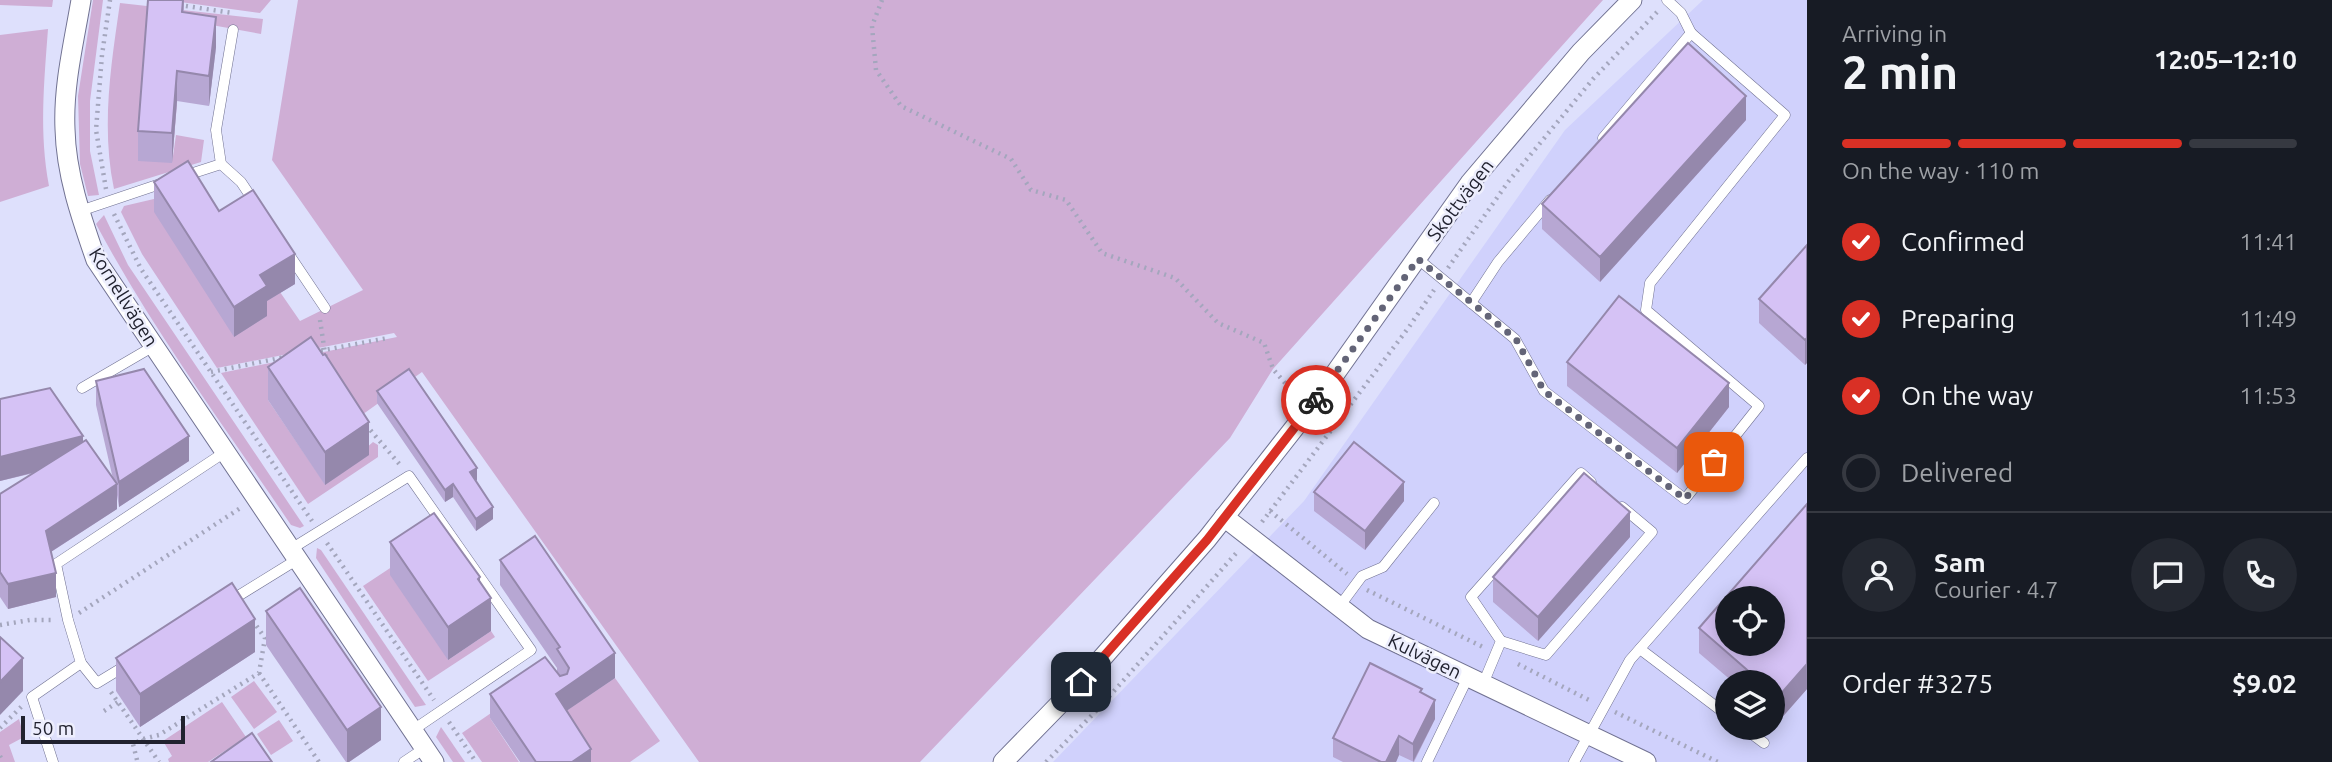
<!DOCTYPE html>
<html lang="en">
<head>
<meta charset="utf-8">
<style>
  body { margin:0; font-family:Ubuntu,sans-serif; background:#242831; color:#f1f3f6; height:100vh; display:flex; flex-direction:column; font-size:26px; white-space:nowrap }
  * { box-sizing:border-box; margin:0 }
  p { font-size:23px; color:#9ea1a6 }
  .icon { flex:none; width:38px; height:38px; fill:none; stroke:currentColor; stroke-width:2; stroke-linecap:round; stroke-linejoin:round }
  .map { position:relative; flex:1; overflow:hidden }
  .sheet { display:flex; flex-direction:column; background:#171b24; width:525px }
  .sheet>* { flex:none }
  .buttons { position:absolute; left:1715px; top:586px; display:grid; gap:14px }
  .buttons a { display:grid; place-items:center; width:70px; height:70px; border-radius:50%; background:#171b24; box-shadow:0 4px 18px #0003; font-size:35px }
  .scale { position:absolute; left:21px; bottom:18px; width:164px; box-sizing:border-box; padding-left:7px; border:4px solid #21222f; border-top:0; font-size:19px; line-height:24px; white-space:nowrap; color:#21222f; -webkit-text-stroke:5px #edeefd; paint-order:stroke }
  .pin { position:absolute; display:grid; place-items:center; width:60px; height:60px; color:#fff; margin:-30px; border-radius:14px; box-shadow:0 4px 10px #0006 }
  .courier { position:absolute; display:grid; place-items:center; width:70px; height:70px; margin:-35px; border:5px solid #d93025; border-radius:50%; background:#fff; color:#222; box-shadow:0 2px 9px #0007 }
  .summary em { font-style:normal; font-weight:700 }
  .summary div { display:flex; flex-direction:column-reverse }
  .summary { display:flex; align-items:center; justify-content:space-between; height:119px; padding:0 35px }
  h1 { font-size:46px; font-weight:700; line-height:52px }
  .bar { display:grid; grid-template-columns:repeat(4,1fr); gap:10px 7px; align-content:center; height:84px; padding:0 35px }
  .bar i { height:9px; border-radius:5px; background:#363941 }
  .bar .selected { background:#d93025 }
  .bar p { grid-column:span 4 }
  .line { display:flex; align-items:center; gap:18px; padding:0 35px; border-top:2px solid #363941 }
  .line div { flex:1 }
  .round { display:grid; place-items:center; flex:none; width:74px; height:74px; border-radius:37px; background:#242831 }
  ol { padding:0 35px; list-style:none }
  li { display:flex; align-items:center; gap:21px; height:77px }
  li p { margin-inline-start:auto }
  li .icon { padding:7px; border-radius:50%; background:#d93025; color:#fff; stroke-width:4 }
  li:last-child { color:#9ea1a6 }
  li i { width:38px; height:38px; border:4px solid #363941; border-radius:50% }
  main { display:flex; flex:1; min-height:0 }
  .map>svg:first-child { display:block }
  .built { fill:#d0d1fc; fill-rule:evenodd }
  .green { fill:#cfaed5 }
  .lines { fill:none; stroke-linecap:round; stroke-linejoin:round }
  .lane-casing { stroke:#717292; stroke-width:11 }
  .street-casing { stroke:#717292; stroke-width:21 }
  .path { stroke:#a4a6bd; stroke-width:4.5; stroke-dasharray:2 5; stroke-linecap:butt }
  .lane { stroke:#fff; stroke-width:10 }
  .street { stroke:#fff; stroke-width:19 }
  .wall { fill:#b7a7d3 }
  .shaded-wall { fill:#9588ac }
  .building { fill:#d5c2f5; stroke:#9588ac; stroke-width:2; fill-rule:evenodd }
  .done { stroke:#636477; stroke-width:7; stroke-dasharray:0 12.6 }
  .route { stroke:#d93025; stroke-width:9 }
  .labels { text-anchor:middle; stroke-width:5; stroke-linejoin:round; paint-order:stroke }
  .street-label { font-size:19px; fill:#21222f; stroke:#edeefd }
</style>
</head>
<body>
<main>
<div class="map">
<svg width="1807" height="762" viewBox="0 0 1807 762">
  <rect width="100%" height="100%" fill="#dee0fc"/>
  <path class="built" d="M1703,0H1807V762H1053L1304,501L1565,130ZM1727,598H1773V644H1727ZM1727,682H1773V728H1727Z"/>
  <g class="green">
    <path d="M0,0H53L52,7L0,5Z"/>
    <path d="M93,0H103L90,101V151L99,195L88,196L80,164L78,96Z"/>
    <path d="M166,0H271L260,13Z"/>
    <path d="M298,0H1603L1273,369L1230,438L920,762H699L422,372L359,417L268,400L325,484L373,442L378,445V457L308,504L221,373L397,337L394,333L217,368L142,254L121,212L124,206L188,191L246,283L271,279L300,321L363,290L272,160Z"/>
    <path d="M120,3L263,19L261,34L206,24L183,31L172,163L176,135L204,140L201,162L114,189C101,127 111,65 120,3Z"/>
    <path d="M48,29C44,83 39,133 49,186L0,202V35Z"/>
    <path d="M104,215L128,265L304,526L300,528L291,525C224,426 152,329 96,224Z"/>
    <path d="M431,541L448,660L491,631L495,637L428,681L363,586Z"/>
    <path d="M317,548L321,550L426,705L415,707L316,558Z"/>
    <path d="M615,678L660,741L630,762H591L561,714Z"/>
    <path d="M254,681L277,712L254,729L231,697Z"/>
    <path d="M529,687L490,718L519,762H482L462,733Z"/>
    <path d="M222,702L246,737L208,762H169L168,759L172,756L163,741Z"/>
    <path d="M19,719L24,737L9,745L15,762H0V732Z"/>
    <path d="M279,720L293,741L271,755L257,734Z"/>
    <path d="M441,727L465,762H453L436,737Z"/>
  </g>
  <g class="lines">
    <g class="lane-casing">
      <g id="lane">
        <path d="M1667,0L1681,13L1691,33"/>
        <path d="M221,164L241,182L255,203"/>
        <path d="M184,176L221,164L216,130L233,30"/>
        <path d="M80,211L166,182"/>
        <path d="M288,253L325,308"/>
        <path d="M1418,259L1515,339L1544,391L1685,499L1759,406L1646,310L1650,283L1785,115L1691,33L1603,138"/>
        <path d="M1471,303L1498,262L1550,200"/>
        <path d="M82,388L154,346"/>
        <path d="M291,549L409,476L531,650L413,730"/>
        <path d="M230,601L298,559"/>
        <path d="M1339,607L1362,576L1383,567L1434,503"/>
        <path d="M1501,641L1546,655L1652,532L1622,507"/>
        <path d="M1640,649L1727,715"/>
        <path d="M81,663L97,683L125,666"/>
        <path d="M1483,684L1501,641L1471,597L1581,473L1591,482"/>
        <path d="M1744,728L1764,743"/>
        <path d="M53,762L32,697L81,663L68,620L56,564L225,452"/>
        <path d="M404,762L425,748"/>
        <path d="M1427,762L1468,677"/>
        <path d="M1574,762L1630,660L1807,458"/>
      </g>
    </g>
    <g class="street-casing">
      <g id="street">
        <path d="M81,0C74,42 63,86 65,129C66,174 81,217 96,260L434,762"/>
        <path d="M1224,517L1368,629L1646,762"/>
        <path d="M1003,762L1081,682L1207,539L1317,399L1470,183L1581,52L1632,0"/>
      </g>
    </g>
    <g class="path">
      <path d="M882,0L872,26L876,70L901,106L1011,159L1031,190L1066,200L1102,253L1175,278L1218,323L1264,343L1273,369L1296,396"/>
      <path d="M179,5L233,13"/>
      <path d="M106,189L96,130L102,55L110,0"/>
      <path d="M114,214L141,269L312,521"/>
      <path d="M1448,268L1508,182L1593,79L1659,10"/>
      <path d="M320,320L326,360"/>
      <path d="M314,352L388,338"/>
      <path d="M211,372L285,357"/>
      <path d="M366,425L401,466"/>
      <path d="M1270,511L1347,574"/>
      <path d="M1262,522L1409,327L1434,290"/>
      <path d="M327,543L434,700"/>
      <path d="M1367,590L1485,648"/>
      <path d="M79,613L242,507"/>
      <path d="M0,625L30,620H55"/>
      <path d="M1518,664L1591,701"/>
      <path d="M259,673L319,762"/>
      <path d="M111,692L159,762"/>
      <path d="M104,711L118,702"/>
      <path d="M1615,712L1718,762"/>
      <path d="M449,722L476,762"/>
      <path d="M0,728L22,706"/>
      <path d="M0,756L3,762"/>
      <path d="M137,760L133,744L143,739L159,735L259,673L265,638L253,621"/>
      <path d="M1046,762L1099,708L1239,550"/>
    </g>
    <use href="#lane" class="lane"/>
    <use href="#street" class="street"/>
  </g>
  <g class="wall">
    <path d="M184,0V12L216,47L209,106L177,101L172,163L138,161V131Z"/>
    <path d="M1746,120L1600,282L1542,229V204Z"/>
    <path d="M154,182L219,211L295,284L267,301V316L234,337L154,212Z"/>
    <path d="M1807,245V363L1805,365L1759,323V299Z"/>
    <path d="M1567,362L1729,407L1677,473L1567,386Z"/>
    <path d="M268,367L369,455L325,485L268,400Z"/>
    <path d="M96,381L189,461L119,507L117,495V509L51,552L56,597L8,609L0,597V494L34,473L0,481V399L83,442L113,479L96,405Z"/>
    <path d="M377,391L477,480L476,481L493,519L476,531L453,497L445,502L377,403Z"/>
    <path d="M1314,492L1404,501L1365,550L1314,511Z"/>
    <path d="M1807,504V689L1778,722L1773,717V682H1733L1699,653V628Z"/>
    <path d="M1630,537L1538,641L1493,602V577Z"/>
    <path d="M390,542L480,581L491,631L448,660L390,575Z"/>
    <path d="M500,560L615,678L566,711L591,762H520L490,718V694L557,672V668L500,585Z"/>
    <path d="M266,611L381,740L349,762H346L266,645Z"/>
    <path d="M255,652L140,727L116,691V658Z"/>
    <path d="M1422,693L1435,719L1414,762L1399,755L1396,762H1343L1333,757V738Z"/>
  </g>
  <g class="shaded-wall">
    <path d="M216,17V47L209,106V76Z"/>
    <path d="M177,71V101L172,163V133Z"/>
    <path d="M1746,96V120L1600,282V257Z"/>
    <path d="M295,254V284L267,301V316L234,337V307L260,275Z"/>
    <path d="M1807,338V363L1805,365V340Z"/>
    <path d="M1729,383V407L1677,473V448Z"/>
    <path d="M369,422V455L325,485V452Z"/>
    <path d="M83,436V460L0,481V457Z"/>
    <path d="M189,436V461L119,507V482Z"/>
    <path d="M477,468V480L470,485V472Z"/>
    <path d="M1404,482V501L1365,550V531Z"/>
    <path d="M117,484V509L46,555V531Z"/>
    <path d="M453,484V497L445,502V490Z"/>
    <path d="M493,507V519L476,531V519Z"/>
    <path d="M1630,512V537L1538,641V617Z"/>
    <path d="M56,573V597L8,609V584Z"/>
    <path d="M480,577V605L491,598V631L448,660V627Z"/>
    <path d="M255,619V652L140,727V694Z"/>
    <path d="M615,653V678L556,718V694Z"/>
    <path d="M23,658V691L0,715V682Z"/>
    <path d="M1807,664V689L1778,722V697Z"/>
    <path d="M1435,700V719L1413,762V744Z"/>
    <path d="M381,707V740L349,762H347V730Z"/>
    <path d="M1399,736V755L1396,762H1386Z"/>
    <path d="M591,749V762H572Z"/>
  </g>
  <g class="building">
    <path d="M148,0H183L182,12L216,17L209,76L177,71L172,133L138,131Z"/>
    <path d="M1688,43L1746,96L1600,257L1542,204Z"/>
    <path d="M188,161L219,211L253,190L295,254L260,275L267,286L234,307L154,182Z"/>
    <path d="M1807,245V338L1805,340L1759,299Z"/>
    <path d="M1619,296L1729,383L1677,448L1567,362Z"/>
    <path d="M311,337L323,355L325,354L369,422L325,452L268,367Z"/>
    <path d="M144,369L189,436L119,482L96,381Z"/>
    <path d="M409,369L477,468L470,472L493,507L476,519L453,484L445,490L377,391Z"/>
    <path d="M50,388L83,436L0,457V399Z"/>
    <path d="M86,440L117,484L46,531L56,573L8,584L0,572V494Z"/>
    <path d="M1354,442L1404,482L1365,531L1314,492Z"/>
    <path d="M1584,473L1630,512L1538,617L1493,577Z"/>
    <path d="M1807,504V664L1778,697L1773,693V682H1761L1699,628ZM1727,598H1773V644H1727Z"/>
    <path d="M434,513L480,577L478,579L491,598L448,627L390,542Z"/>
    <path d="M535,536L615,653L556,694L591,749L572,762H536L490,694L545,657L560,676L567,674L569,668L557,649L560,647L500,560Z"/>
    <path d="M232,583L255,619L140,694L116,658Z"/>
    <path d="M300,588L381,707L347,730L266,611Z"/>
    <path d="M0,637L23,658L0,682Z"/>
    <path d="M1370,663L1422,689L1420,692L1435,700L1413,744L1399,736L1386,762H1381L1333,738Z"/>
    <path d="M252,733L272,762H211Z"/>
  </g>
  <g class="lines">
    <path class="done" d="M1316,400L1418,259L1516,339L1544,391L1685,499L1714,462"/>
    <path class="route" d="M1081,682L1207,540L1316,400"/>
  </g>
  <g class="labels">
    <g class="street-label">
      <text transform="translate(1460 200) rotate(-53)" y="7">Skottvägen</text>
      <text transform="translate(124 297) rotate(58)" y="7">Kornellvägen</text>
      <text transform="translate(1425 656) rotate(26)" y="7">Kulvägen</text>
    </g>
  </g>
</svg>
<div class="buttons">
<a><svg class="icon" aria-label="locate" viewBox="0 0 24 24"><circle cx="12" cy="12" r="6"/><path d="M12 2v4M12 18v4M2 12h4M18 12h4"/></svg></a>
<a><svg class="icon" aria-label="layers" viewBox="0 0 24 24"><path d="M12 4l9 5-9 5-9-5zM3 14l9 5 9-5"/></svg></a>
</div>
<div class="scale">50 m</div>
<div class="pin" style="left:1714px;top:462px;background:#ea580c"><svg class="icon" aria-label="bag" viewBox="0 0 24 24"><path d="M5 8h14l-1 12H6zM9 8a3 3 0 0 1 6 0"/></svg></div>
<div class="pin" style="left:1081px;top:682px;background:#1f2937"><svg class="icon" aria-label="home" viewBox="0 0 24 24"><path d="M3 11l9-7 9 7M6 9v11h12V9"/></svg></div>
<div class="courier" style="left:1316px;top:400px"><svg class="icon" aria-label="bike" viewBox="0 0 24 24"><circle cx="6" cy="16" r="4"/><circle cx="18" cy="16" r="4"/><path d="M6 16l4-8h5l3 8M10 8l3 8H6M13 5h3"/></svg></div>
</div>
<section class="sheet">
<div class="summary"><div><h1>2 min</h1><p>Arriving in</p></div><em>12:05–12:10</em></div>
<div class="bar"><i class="selected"></i><i class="selected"></i><i class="selected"></i><i></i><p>On the way · 110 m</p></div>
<ol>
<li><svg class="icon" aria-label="check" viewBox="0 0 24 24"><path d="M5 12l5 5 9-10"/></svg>Confirmed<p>11:41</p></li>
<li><svg class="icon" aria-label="check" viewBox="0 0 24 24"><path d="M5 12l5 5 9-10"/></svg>Preparing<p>11:49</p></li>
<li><svg class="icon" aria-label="check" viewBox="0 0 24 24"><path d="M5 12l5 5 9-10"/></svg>On the way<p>11:53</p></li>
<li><i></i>Delivered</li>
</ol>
<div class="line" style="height:126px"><a class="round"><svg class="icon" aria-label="person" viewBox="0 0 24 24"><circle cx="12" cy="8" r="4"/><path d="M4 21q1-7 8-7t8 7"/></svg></a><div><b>Sam</b><p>Courier · 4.7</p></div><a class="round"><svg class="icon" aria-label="chat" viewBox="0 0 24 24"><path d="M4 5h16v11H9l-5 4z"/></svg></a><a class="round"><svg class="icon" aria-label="phone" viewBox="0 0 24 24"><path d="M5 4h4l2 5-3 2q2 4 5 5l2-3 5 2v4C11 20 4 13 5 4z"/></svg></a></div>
<div class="line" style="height:91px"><div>Order #3275</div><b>$9.02</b></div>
</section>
</main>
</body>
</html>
